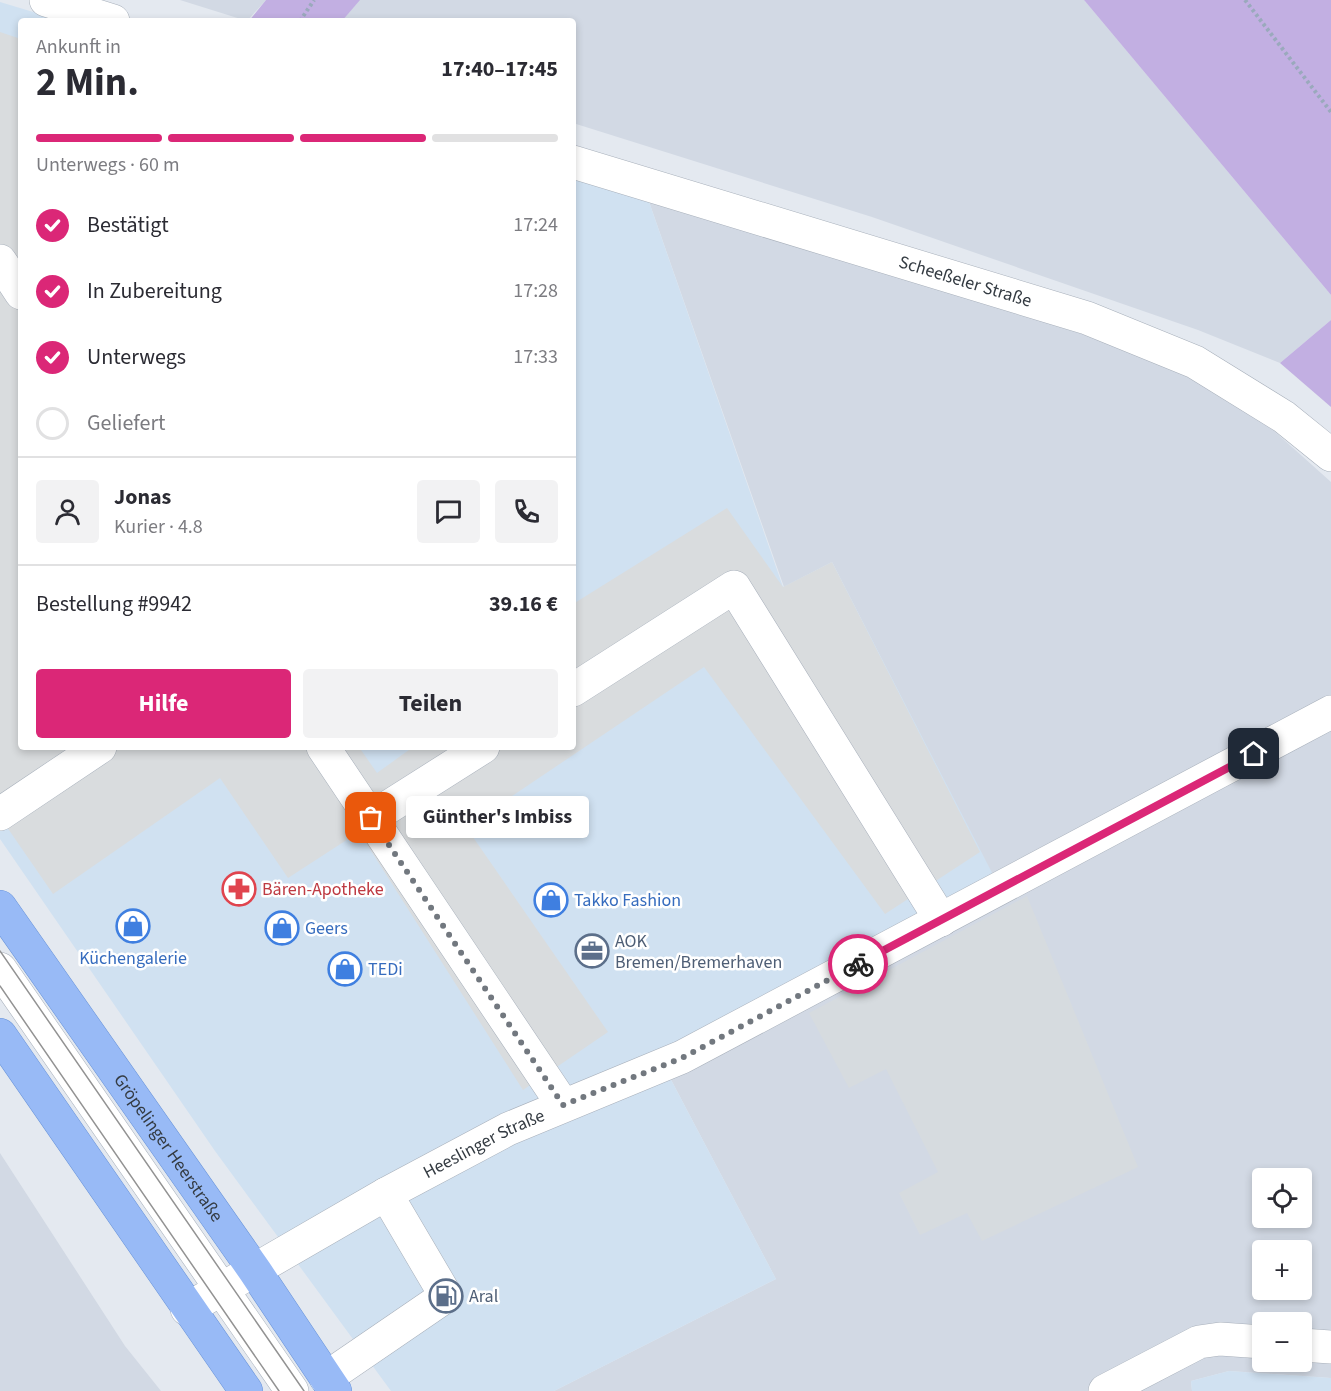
<!DOCTYPE html>
<html lang="de">
<head>
<meta charset="utf-8">
<style>
  body { margin:0; font-family:"Source Sans 3",sans-serif; background:#f2f2f3; color:#2b2b33; height:100vh; display:flex; flex-direction:column; font-size:22px; white-space:nowrap }
  * { box-sizing:border-box; margin:0 }
  p { font-size:20px; color:#7c7c81 }
  .icon { flex:none; width:33px; height:33px; fill:none; stroke:currentColor; stroke-width:2; stroke-linecap:round; stroke-linejoin:round }
  .map { position:relative; flex:1; overflow:hidden }
  .panel { position:absolute; left:18px; top:18px; width:558px; height:732px; display:flex; flex-direction:column; background:#fff; border-radius:6px; box-shadow:0 3px 9px #0003 }
  .panel>* { flex:none }
  .fabs { position:absolute; left:1252px; top:1168px; display:grid; gap:12px }
  .fabs a { display:grid; place-items:center; width:60px; height:60px; border-radius:6px; background:#fff; box-shadow:0 3px 9px #0003; font-size:30px }
  .pin { position:absolute; display:grid; place-items:center; width:51px; height:51px; color:#fff; margin:-26px; border-radius:12px; box-shadow:0 3px 9px #0006 }
  .courier { position:absolute; display:grid; place-items:center; width:60px; height:60px; margin:-30px; border:4px solid #db2777; border-radius:50%; background:#fff; color:#222; box-shadow:0 2px 8px #0007 }
  .bubble { position:absolute; height:42px; border-radius:6px; background:#fff; box-shadow:0 3px 9px #0003; font-size:20px; font-weight:700; line-height:42px; text-align:center }
  .summary em { font-style:normal; font-weight:700 }
  .summary div { display:flex; flex-direction:column-reverse }
  .summary { display:flex; align-items:center; justify-content:space-between; height:102px; padding:0 18px }
  h1 { font-size:39px; font-weight:700; line-height:45px }
  .bar { display:grid; grid-template-columns:repeat(4,1fr); gap:9px 6px; align-content:center; height:72px; padding:0 18px }
  .bar i { height:8px; border-radius:4px; background:#e1e1e2 }
  .bar .current { background:#db2777 }
  .bar p { grid-column:span 4 }
  .line { display:flex; align-items:center; gap:15px; padding:0 18px; border-top:2px solid #e1e1e2 }
  .line div { flex:1 }
  .round { display:grid; place-items:center; flex:none; width:63px; height:63px; border-radius:6px; background:#f2f2f3 }
  ol { padding:0 18px; list-style:none }
  li { display:flex; align-items:center; gap:18px; height:66px }
  li p { margin-inline-start:auto }
  li .icon { padding:6px; border-radius:50%; background:#db2777; color:#fff; stroke-width:4 }
  li:last-child { color:#7c7c81 }
  li i { width:33px; height:33px; border:3px solid #e1e1e2; border-radius:50% }
  .action { display:flex; gap:12px; margin-top:auto; padding:12px 18px }
  .action a { flex:1; height:69px; border-radius:6px; background:#db2777; color:#fff; font-size:24px; font-weight:700; line-height:69px; text-align:center }
  .action a+a { background:#f2f2f3; color:#2b2b33 }
  .map>svg:first-child { display:block }
  .residential { fill:#d2d9e4; fill-rule:evenodd }
  .commercial { fill:#d0e1f1 }
  .industrial { fill:#d6dbdf }
  .green { fill:#c2afe2 }
  .parking { fill:#d9dcde }
  .lines { fill:none; stroke-linecap:round; stroke-linejoin:round }
  .minor-casing { stroke:#a8b0bb; stroke-width:34 }
  .major-casing { stroke:#6994d9; stroke-width:34 }
  .path { stroke:#9aa9bc; stroke-width:4; stroke-dasharray:3 3; stroke-linecap:butt }
  .minor { stroke:#fff; stroke-width:33 }
  .major { stroke:#98baf6; stroke-width:33 }
  .tram { stroke:#939393; stroke-width:1.5 }
  .done { stroke:#72787f; stroke-width:6; stroke-dasharray:0 10.8 }
  .route { stroke:#db2777; stroke-width:8 }
  .labels { text-anchor:middle; stroke-width:5; stroke-linejoin:round; paint-order:stroke }
  .street-label { font-size:18px; fill:#343b42; stroke:#fff }
  .health-label { font-size:18px; fill:#be3a42; stroke:#fff; text-anchor:start }
  .shop-label { font-size:18px; fill:#366cbe; stroke:#fff; text-anchor:start }
  .service-label { font-size:18px; fill:#4e5e75; stroke:#fff; text-anchor:start }
</style>
</head>
<body>
<div class="map">
<svg width="1331" height="1391" viewBox="0 0 1331 1391">
  <rect width="100%" height="100%" fill="#e4e9f0"/>
  <g class="residential">
    <path d="M180,0H266L247,21Z"/>
    <path d="M359,0H1084L1331,295V320L1280,363L1198,330L872,217L573,123V21H342Z"/>
    <path d="M647,196L1154,357L1194,374L1273,430L1331,482V1378L1229,1371L1191,1381L1192,1391H554L776,1279L668,1074L1003,896L832,562L784,587ZM1263,1179H1302V1218H1263ZM1263,1251H1302V1290H1263ZM1263,1323H1302V1362H1263Z"/>
    <path d="M0,1153L125,1346L161,1391H0Z"/>
  </g>
  <g class="commercial">
    <path d="M0,2L63,21H21V747H573V174L647,196L783,587L832,562L1004,896L668,1074L776,1279L554,1391H391L215,1151L0,839Z"/>
    <path d="M1229,1371L1331,1378V1391H1192L1191,1381Z"/>
  </g>
  <path class="industrial" d="M1027,896L1138,1167L982,1241L967,1213L920,1235L899,1193L938,1172L886,1069L849,1088L809,1013Z"/>
  <g class="green">
    <path d="M266,0H360L342,21H249Z"/>
    <path d="M1084,0H1331V295Z"/>
    <path d="M1331,320V407L1280,363Z"/>
  </g>
  <path class="parking" d="M0,32L21,39V747H359L377,773L413,747H573V604L727,508L783,587L832,562L980,852L885,914L704,667L466,827L608,1032L523,1090L359,832L288,878L220,778L53,894L0,817Z"/>
  <g class="lines">
    <g class="minor-casing">
      <g id="minor">
        <path d="M46,0L113,21"/>
        <path id="s1" d="M573,162L1087,318L1195,362L1284,417L1331,455"/>
        <path d="M0,261L21,293"/>
        <path d="M573,690L734,587L941,920"/>
        <path d="M323,747L563,1105"/>
        <path d="M0,814L100,747"/>
        <path d="M371,818L483,747"/>
        <path d="M0,969L292,1391"/>
        <path id="s2" d="M187,1309L386,1194L508,1129L682,1057L1331,712"/>
        <path d="M1302,1345L1331,1347"/>
        <path d="M326,1378L446,1296L386,1194"/>
        <path d="M1105,1391L1199,1342L1220,1339L1263,1342"/>
      </g>
    </g>
    <g class="major-casing">
      <g id="major">
        <path id="s3" d="M0,907L255,1271L335,1391"/>
        <path d="M0,1035L246,1391"/>
      </g>
    </g>
    <g class="path">
      <path d="M1245,0L1331,112"/>
      <path d="M300,21L314,0"/>
    </g>
    <use href="#minor" class="minor"/>
    <use href="#major" class="major"/>
    <g class="tram">
      <path d="M0,951L304,1391"/>
      <path d="M0,986L279,1391"/>
    </g>
  </g>
  <g class="lines">
    <path class="done" d="M371,818L563,1105L682,1058L858,964"/>
    <path class="route" d="M858,964L1254,754"/>
  </g>
  <defs>
    <g id="pharmacy-ring" transform="scale(1.725)"><circle r="9.5" fill="#fff" stroke="#e0444e" stroke-width="1.5"/><path d="M-2-6h4v4h4v4h-4v4h-4v-4h-4v-4h4Z" fill="#e0444e"/></g>
    <g id="shop-ring" transform="scale(1.725)"><circle r="9.5" fill="#fff" stroke="#3f7fe0" stroke-width="1.5"/><path d="M-5-2.5h2.3a2.7 3.5 0 0 1 5.4 0H5L5.5 6h-11ZM-1.5-2.5h3a1.5 2.3 0 0 0-3 0Z" fill="#3f7fe0"/></g>
    <g id="office-ring" transform="scale(1.725)"><circle r="9.5" fill="#fff" stroke="#5c6f8a" stroke-width="1.5"/><path d="M-6-3h4V-5.5h4V-3h4V5H-6ZM-1-4.5V-3h2v-1.5ZM-6 0V1H6V0Z" fill="#5c6f8a"/></g>
    <g id="fuel-ring" transform="scale(1.725)"><circle r="9.5" fill="#fff" stroke="#5c6f8a" stroke-width="1.5"/><path d="M-5.5-6h7V0h2V4h1.3V-2.5L3-4.5l.8-.8L6-3V5H2.5V1h-1V6h-7ZM-4.2-4.7v3.2H.2V-4.7Z" fill="#5c6f8a"/></g>
  </defs>
  <g fill-rule="evenodd">
    <use href="#pharmacy-ring" x="239" y="889"/>
    <use href="#shop-ring" x="551" y="900"/>
    <use href="#shop-ring" x="133" y="926"/>
    <use href="#shop-ring" x="282" y="928"/>
    <use href="#office-ring" x="592" y="951"/>
    <use href="#shop-ring" x="345" y="969"/>
    <use href="#fuel-ring" x="446" y="1296"/>
  </g>
  <g class="labels">
    <g class="street-label">
      <text dy="6" stroke="none"><textPath href="#s1" startOffset="410">Scheeßeler Straße</textPath></text>
      <text dy="6" stroke="none"><textPath href="#s2" startOffset="340">Heeslinger Straße</textPath></text>
      <text dy="6" stroke="none"><textPath href="#s3" startOffset="294">Gröpelinger Heerstraße</textPath></text>
    </g>
    <g class="health-label">
      <text x="262" y="895">Bären-Apotheke</text>
    </g>
    <g class="shop-label">
      <text x="574" y="906">Takko Fashion</text>
      <text x="305" y="934">Geers</text>
      <text x="133" y="964" text-anchor="middle">Küchengalerie</text>
      <text x="368" y="975">TEDi</text>
    </g>
    <g class="service-label">
      <text x="615" y="947">AOK<tspan x="615" dy="21">Bremen/Bremerhaven</tspan></text>
      <text x="469" y="1302">Aral</text>
    </g>
  </g>
</svg>
<div class="fabs">
<a><svg class="icon" aria-label="locate" viewBox="0 0 24 24"><circle cx="12" cy="12" r="6"/><path d="M12 2v4M12 18v4M2 12h4M18 12h4"/></svg></a>
<a>+</a>
<a>−</a>
</div>
<div class="pin" style="left:371px;top:818px;background:#ea580c"><svg class="icon" aria-label="bag" viewBox="0 0 24 24"><path d="M5 8h14l-1 12H6zM9 8a3 3 0 0 1 6 0"/></svg></div>
<div class="pin" style="left:1254px;top:754px;background:#1f2937"><svg class="icon" aria-label="home" viewBox="0 0 24 24"><path d="M3 11l9-7 9 7M6 9v11h12V9"/></svg></div>
<div class="courier" style="left:858px;top:964px"><svg class="icon" aria-label="bike" viewBox="0 0 24 24"><circle cx="6" cy="16" r="4"/><circle cx="18" cy="16" r="4"/><path d="M6 16l4-8h5l3 8M10 8l3 8H6M13 5h3"/></svg></div>
<div class="bubble" style="left:406px;top:796px;width:183px">Günther's Imbiss</div>
<section class="panel">
<div class="summary"><div><h1>2 Min.</h1><p>Ankunft in</p></div><em>17:40–17:45</em></div>
<div class="bar"><i class="current"></i><i class="current"></i><i class="current"></i><i></i><p>Unterwegs · 60 m</p></div>
<ol>
<li><svg class="icon" aria-label="check" viewBox="0 0 24 24"><path d="M5 12l5 5 9-10"/></svg>Bestätigt<p>17:24</p></li>
<li><svg class="icon" aria-label="check" viewBox="0 0 24 24"><path d="M5 12l5 5 9-10"/></svg>In Zubereitung<p>17:28</p></li>
<li><svg class="icon" aria-label="check" viewBox="0 0 24 24"><path d="M5 12l5 5 9-10"/></svg>Unterwegs<p>17:33</p></li>
<li><i></i>Geliefert</li>
</ol>
<div class="line" style="height:108px"><a class="round"><svg class="icon" aria-label="person" viewBox="0 0 24 24"><circle cx="12" cy="8" r="4"/><path d="M4 21q1-7 8-7t8 7"/></svg></a><div><b>Jonas</b><p>Kurier · 4.8</p></div><a class="round"><svg class="icon" aria-label="chat" viewBox="0 0 24 24"><path d="M4 5h16v11H9l-5 4z"/></svg></a><a class="round"><svg class="icon" aria-label="phone" viewBox="0 0 24 24"><path d="M5 4h4l2 5-3 2q2 4 5 5l2-3 5 2v4C11 20 4 13 5 4z"/></svg></a></div>
<div class="line" style="height:78px"><div>Bestellung #9942</div><b>39.16 €</b></div>
<div class="action"><a>Hilfe</a><a>Teilen</a></div>
</section>
</div>
</body>
</html>
